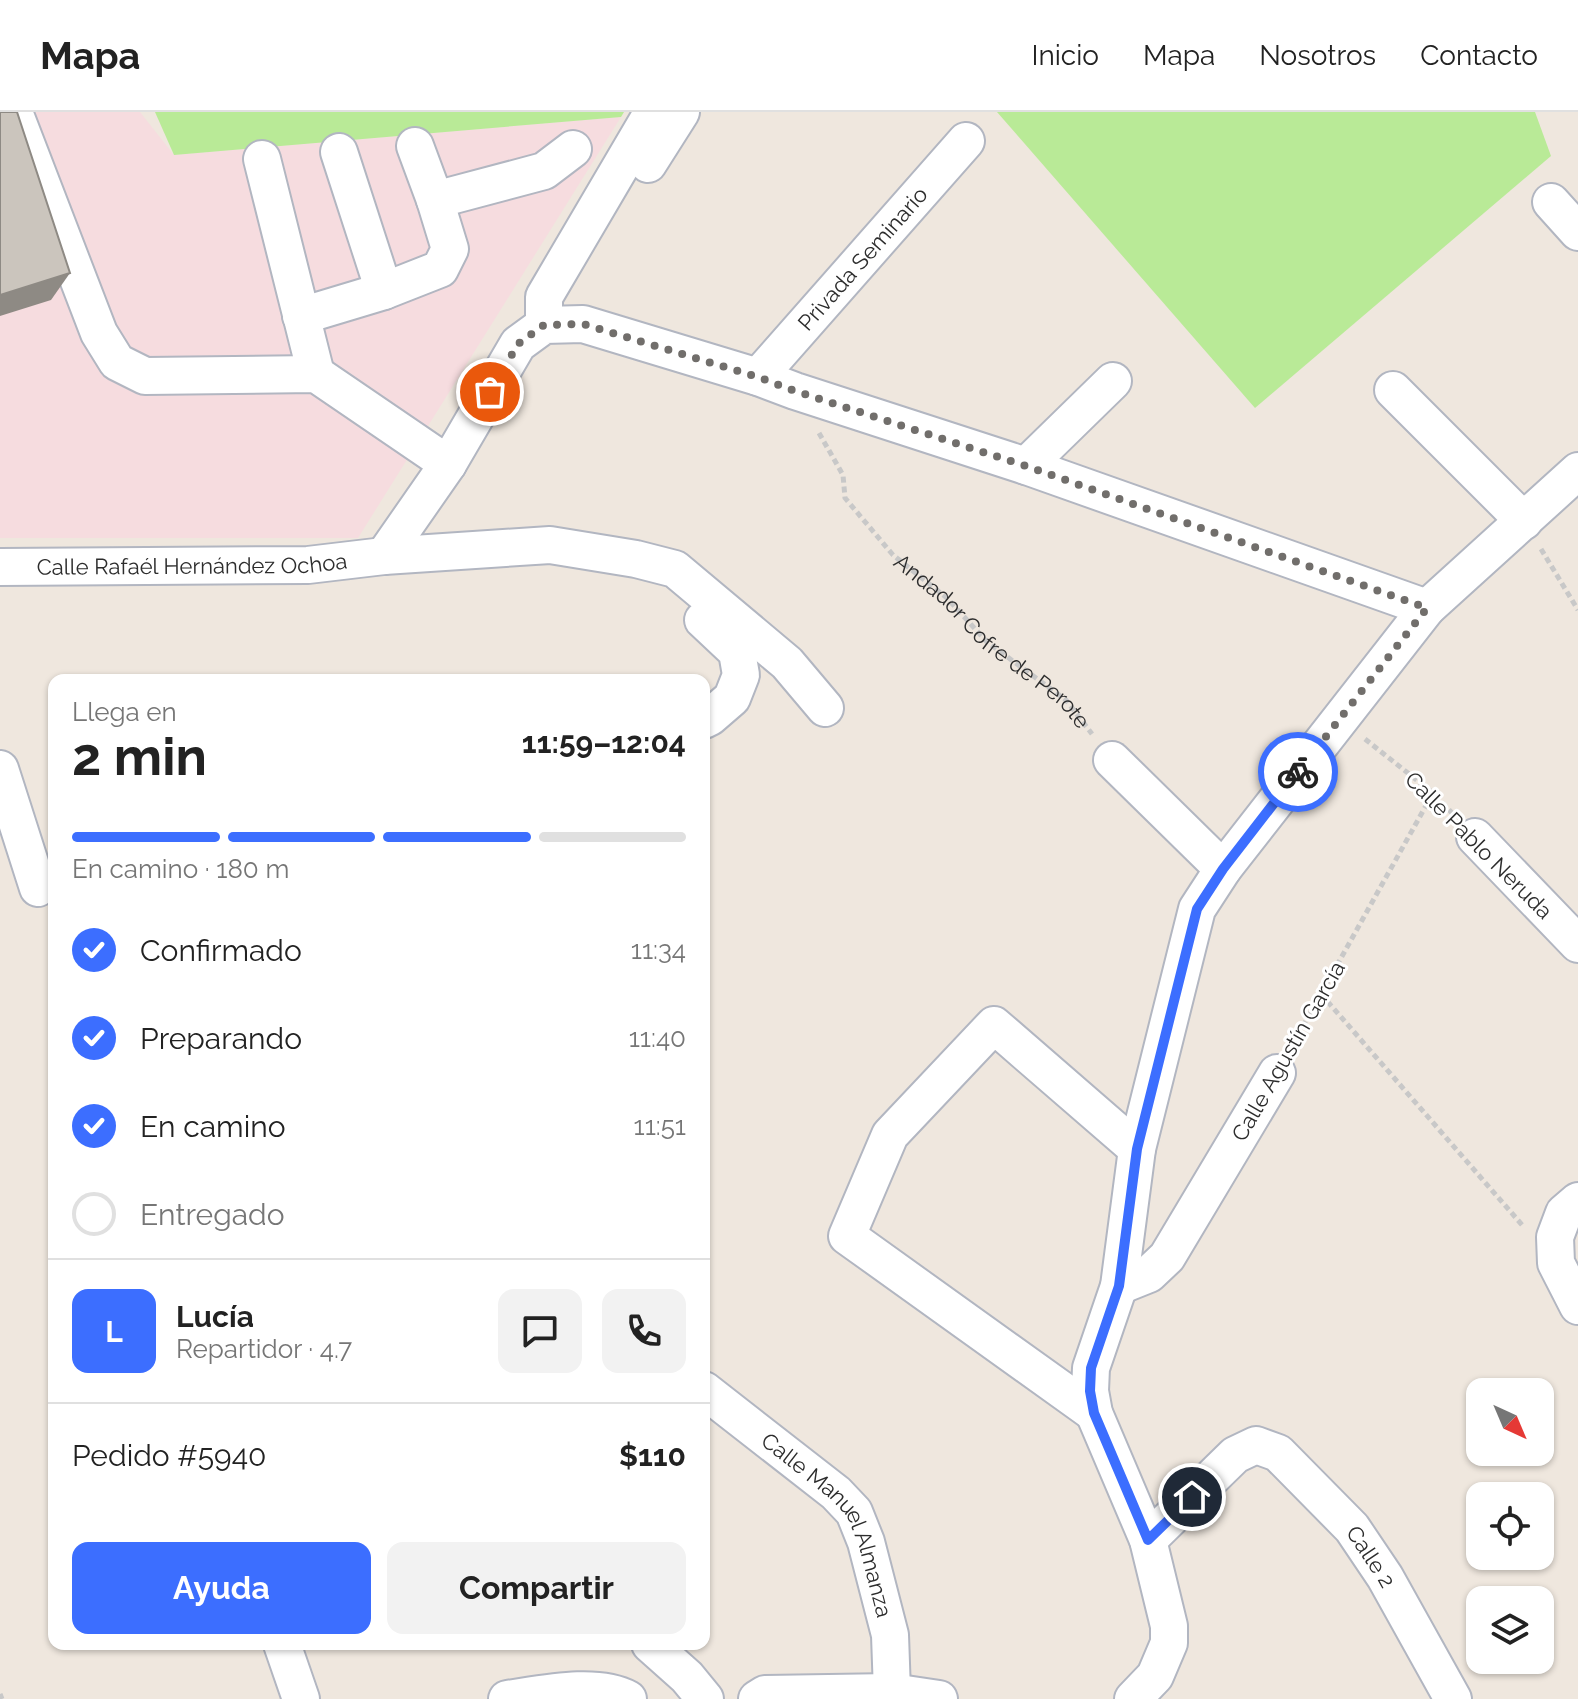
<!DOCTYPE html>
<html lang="es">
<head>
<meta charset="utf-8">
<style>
  body { margin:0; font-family:Raleway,sans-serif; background:#f2f2f2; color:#222; height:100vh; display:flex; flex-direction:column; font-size:30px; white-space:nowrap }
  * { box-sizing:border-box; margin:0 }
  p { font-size:26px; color:#767676 }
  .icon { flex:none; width:44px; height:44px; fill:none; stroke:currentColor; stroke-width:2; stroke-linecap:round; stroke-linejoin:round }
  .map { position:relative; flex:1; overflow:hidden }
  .details { position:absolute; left:48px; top:562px; width:662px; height:976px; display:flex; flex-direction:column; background:#fff; border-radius:16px; box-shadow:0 2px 6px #0004 }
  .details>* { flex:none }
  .needle { width:52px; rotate:136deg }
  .tools { position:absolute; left:1466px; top:1266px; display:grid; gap:16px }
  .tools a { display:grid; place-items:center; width:88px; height:88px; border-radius:16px; background:#fff; box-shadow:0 2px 6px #0004; font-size:40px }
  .pin { position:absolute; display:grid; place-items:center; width:68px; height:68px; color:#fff; margin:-34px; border:4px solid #fff; border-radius:50%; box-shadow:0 2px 8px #0007 }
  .courier { position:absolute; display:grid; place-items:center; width:80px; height:80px; margin:-40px; border:6px solid #3c6eff; border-radius:50%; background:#fff; color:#222; box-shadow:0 2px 10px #0007 }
  .overview em { font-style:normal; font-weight:700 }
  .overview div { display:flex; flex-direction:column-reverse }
  .overview { display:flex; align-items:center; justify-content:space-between; height:136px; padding:0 24px }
  h1 { font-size:52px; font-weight:700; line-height:60px }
  .bar { display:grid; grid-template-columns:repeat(4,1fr); gap:12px 8px; align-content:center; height:96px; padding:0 24px }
  .bar i { height:10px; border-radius:6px; background:#e0e0e0 }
  .bar .active { background:#3c6eff }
  .bar p { grid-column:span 4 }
  .line { display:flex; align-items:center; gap:20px; padding:0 24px; border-top:2px solid #e0e0e0 }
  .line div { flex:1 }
  .round { display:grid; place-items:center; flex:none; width:84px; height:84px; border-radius:16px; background:#f2f2f2 }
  ol { padding:0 24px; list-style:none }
  li { display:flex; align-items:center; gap:24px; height:88px }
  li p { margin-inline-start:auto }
  li .icon { padding:8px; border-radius:50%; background:#3c6eff; color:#fff; stroke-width:4 }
  li:last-child { color:#767676 }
  li i { width:44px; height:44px; border:4px solid #e0e0e0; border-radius:50% }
  .button { display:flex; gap:16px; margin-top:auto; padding:16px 24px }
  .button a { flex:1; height:92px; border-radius:16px; background:#3c6eff; color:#fff; font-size:32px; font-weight:700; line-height:92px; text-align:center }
  .button a+a { background:#f2f2f2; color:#222 }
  header { display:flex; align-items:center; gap:48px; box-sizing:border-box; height:112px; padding:0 40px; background:#fff; border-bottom:2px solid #e0e0e0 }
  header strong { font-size:38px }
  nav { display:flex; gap:44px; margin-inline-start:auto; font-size:28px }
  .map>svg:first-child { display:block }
  .medical { fill:#f6dcdf }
  .green { fill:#b9ea97 }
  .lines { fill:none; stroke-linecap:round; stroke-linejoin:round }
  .minor-casing { stroke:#b2b6c1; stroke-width:40 }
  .path { stroke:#c8c8c8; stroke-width:5; stroke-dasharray:6 4; stroke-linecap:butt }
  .minor { stroke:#fff; stroke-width:36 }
  .shaded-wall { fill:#8e8a84 }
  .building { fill:#cbc5bd; stroke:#8e8a84; stroke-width:2 }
  .done { stroke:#716e6b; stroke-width:8; stroke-dasharray:0 14.4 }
  .route { stroke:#3c6eff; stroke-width:10 }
  .labels { text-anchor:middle; stroke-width:6; stroke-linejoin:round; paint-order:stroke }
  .street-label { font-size:22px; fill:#2d2d2d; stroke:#fff }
</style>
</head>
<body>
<header>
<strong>Mapa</strong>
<nav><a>Inicio</a><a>Mapa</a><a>Nosotros</a><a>Contacto</a></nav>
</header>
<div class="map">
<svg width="1578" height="1587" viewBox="0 0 1578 1587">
  <rect width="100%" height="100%" fill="#efe7de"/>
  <path class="medical" d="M0,0H140L174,43L621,5L358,426H0Z"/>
  <g class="green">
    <path d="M155,0H624L621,5L174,43Z"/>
    <path d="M997,0H1535L1551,44L1255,296Z"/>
  </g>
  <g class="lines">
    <g class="minor-casing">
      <g id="minor">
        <path d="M14,0L99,221L117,250L145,264L316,262L448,352"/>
        <path d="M339,40L384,179"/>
        <path d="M262,47L316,262"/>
        <path d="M648,52L681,0"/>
        <path d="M435,88L544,59L573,37"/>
        <path d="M1551,90L1578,120"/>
        <path d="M301,204L384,179L440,157L450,137L435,88L415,34"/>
        <path d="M544,213V185L648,8"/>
        <path id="s2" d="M758,265L966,29"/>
        <path d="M1393,278L1524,409"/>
        <path d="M1026,354L1113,269"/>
        <path d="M384,444L448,352L518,232L544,213L583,212L758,265L795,279L1026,354L1427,496"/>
        <path id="s3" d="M0,455L308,453L384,444L550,433L636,447L675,457L787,551L825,596"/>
        <path d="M703,508L737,540L741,563L732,586L710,605L704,608"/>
        <path d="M1112,648L1223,757"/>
        <path d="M0,657L38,776"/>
        <path d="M1475,725L1578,832"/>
        <path d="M1578,1089L1564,1101L1555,1125L1556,1151L1578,1194"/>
        <path d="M1119,1174L1149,1162L1167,1145L1277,961"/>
        <path id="s4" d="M704,1278L836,1381L854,1400L866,1430L890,1523L892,1580"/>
        <path d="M1094,1301L847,1124L890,1023L994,913L1137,1037"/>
        <path id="s5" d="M1148,1428L1235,1343L1256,1333L1278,1341L1352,1416L1385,1465L1453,1587"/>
        <path d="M282,1532L301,1587"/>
        <path d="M650,1532L687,1565L705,1587"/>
        <path d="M507,1587C542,1582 597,1570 628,1587"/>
        <path d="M757,1587L765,1582L892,1580L939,1587"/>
        <path d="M1133,1587L1155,1564L1169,1531V1514L1148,1428L1094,1301L1090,1279L1091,1256L1119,1174L1137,1037L1197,797L1223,757L1427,496L1578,359"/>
      </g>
    </g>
    <g class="path">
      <path id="s1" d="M819,321L843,363L845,386L893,443L947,486L987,530L1066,588L1092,622"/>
      <path d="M1541,437L1578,498"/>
      <path d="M1365,627L1433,681L1452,701"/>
      <path d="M1321,882L1523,1114"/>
      <path d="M1293,932L1433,681"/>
      <path d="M0,1582L2,1587"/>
    </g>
    <use href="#minor" class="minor"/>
  </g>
  <path class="shaded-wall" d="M70,161L51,188L0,204V183Z"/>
  <path class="building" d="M0,0H17L70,161L0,183Z"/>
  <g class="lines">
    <path class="done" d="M490,280L518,232L544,213L583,212L758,265L795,279L1026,354L1427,496L1298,660"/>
    <path class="route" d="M1192,1385L1148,1428L1094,1301L1090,1279L1091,1256L1119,1174L1137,1037L1197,797L1223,757L1298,660"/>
  </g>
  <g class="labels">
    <g class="street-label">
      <text dy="8" stroke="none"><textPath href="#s2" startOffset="158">Privada Seminario</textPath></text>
      <text dy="8" stroke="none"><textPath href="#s3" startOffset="192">Calle Rafaél Hernández Ochoa</textPath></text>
      <text dy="8" stroke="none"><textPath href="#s1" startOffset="278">Andador Cofre de Perote</textPath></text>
      <text transform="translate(1479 733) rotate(45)" y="8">Calle Pablo Neruda</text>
      <text transform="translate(1288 939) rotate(-60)" y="8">Calle Agustín García</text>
      <text dy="8" stroke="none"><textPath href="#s4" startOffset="190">Calle Manuel Almanza</textPath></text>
      <text dy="8" stroke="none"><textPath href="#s5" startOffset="308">Calle 2</textPath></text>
    </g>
  </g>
</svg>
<div class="tools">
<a><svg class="needle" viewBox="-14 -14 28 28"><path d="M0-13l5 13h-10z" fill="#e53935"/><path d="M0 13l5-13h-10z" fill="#767676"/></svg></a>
<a><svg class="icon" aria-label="locate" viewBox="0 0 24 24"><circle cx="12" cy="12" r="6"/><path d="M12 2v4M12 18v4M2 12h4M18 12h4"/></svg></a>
<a><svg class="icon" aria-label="layers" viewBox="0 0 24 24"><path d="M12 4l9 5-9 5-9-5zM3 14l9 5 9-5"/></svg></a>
</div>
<div class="pin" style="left:490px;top:280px;background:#ea580c"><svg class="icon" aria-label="bag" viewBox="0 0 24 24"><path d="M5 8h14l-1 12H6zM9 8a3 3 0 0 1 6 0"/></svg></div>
<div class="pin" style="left:1192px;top:1385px;background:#1f2937"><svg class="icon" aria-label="home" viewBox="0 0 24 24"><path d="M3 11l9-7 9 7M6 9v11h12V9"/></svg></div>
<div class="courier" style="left:1298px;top:660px"><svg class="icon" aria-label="bike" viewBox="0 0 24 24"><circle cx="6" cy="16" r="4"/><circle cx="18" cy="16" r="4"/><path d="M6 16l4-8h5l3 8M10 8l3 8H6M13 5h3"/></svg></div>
<section class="details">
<div class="overview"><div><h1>2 min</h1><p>Llega en</p></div><em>11:59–12:04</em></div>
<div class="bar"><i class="active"></i><i class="active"></i><i class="active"></i><i></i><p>En camino · 180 m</p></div>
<ol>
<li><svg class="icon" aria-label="check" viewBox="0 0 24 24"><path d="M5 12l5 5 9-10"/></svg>Confirmado<p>11:34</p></li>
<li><svg class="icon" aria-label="check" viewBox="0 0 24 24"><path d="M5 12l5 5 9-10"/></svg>Preparando<p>11:40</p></li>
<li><svg class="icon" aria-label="check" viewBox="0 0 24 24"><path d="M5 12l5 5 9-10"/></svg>En camino<p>11:51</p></li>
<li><i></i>Entregado</li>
</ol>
<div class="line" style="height:144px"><b class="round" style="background:#3c6eff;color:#fff">L</b><div><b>Lucía</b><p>Repartidor · 4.7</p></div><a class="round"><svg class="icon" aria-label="chat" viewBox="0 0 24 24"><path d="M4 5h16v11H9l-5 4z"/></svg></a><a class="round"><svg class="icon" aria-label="phone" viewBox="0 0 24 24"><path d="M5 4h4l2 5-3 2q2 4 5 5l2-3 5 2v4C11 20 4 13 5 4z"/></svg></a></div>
<div class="line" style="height:104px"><div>Pedido #5940</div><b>$110</b></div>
<div class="button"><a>Ayuda</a><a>Compartir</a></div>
</section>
</div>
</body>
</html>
